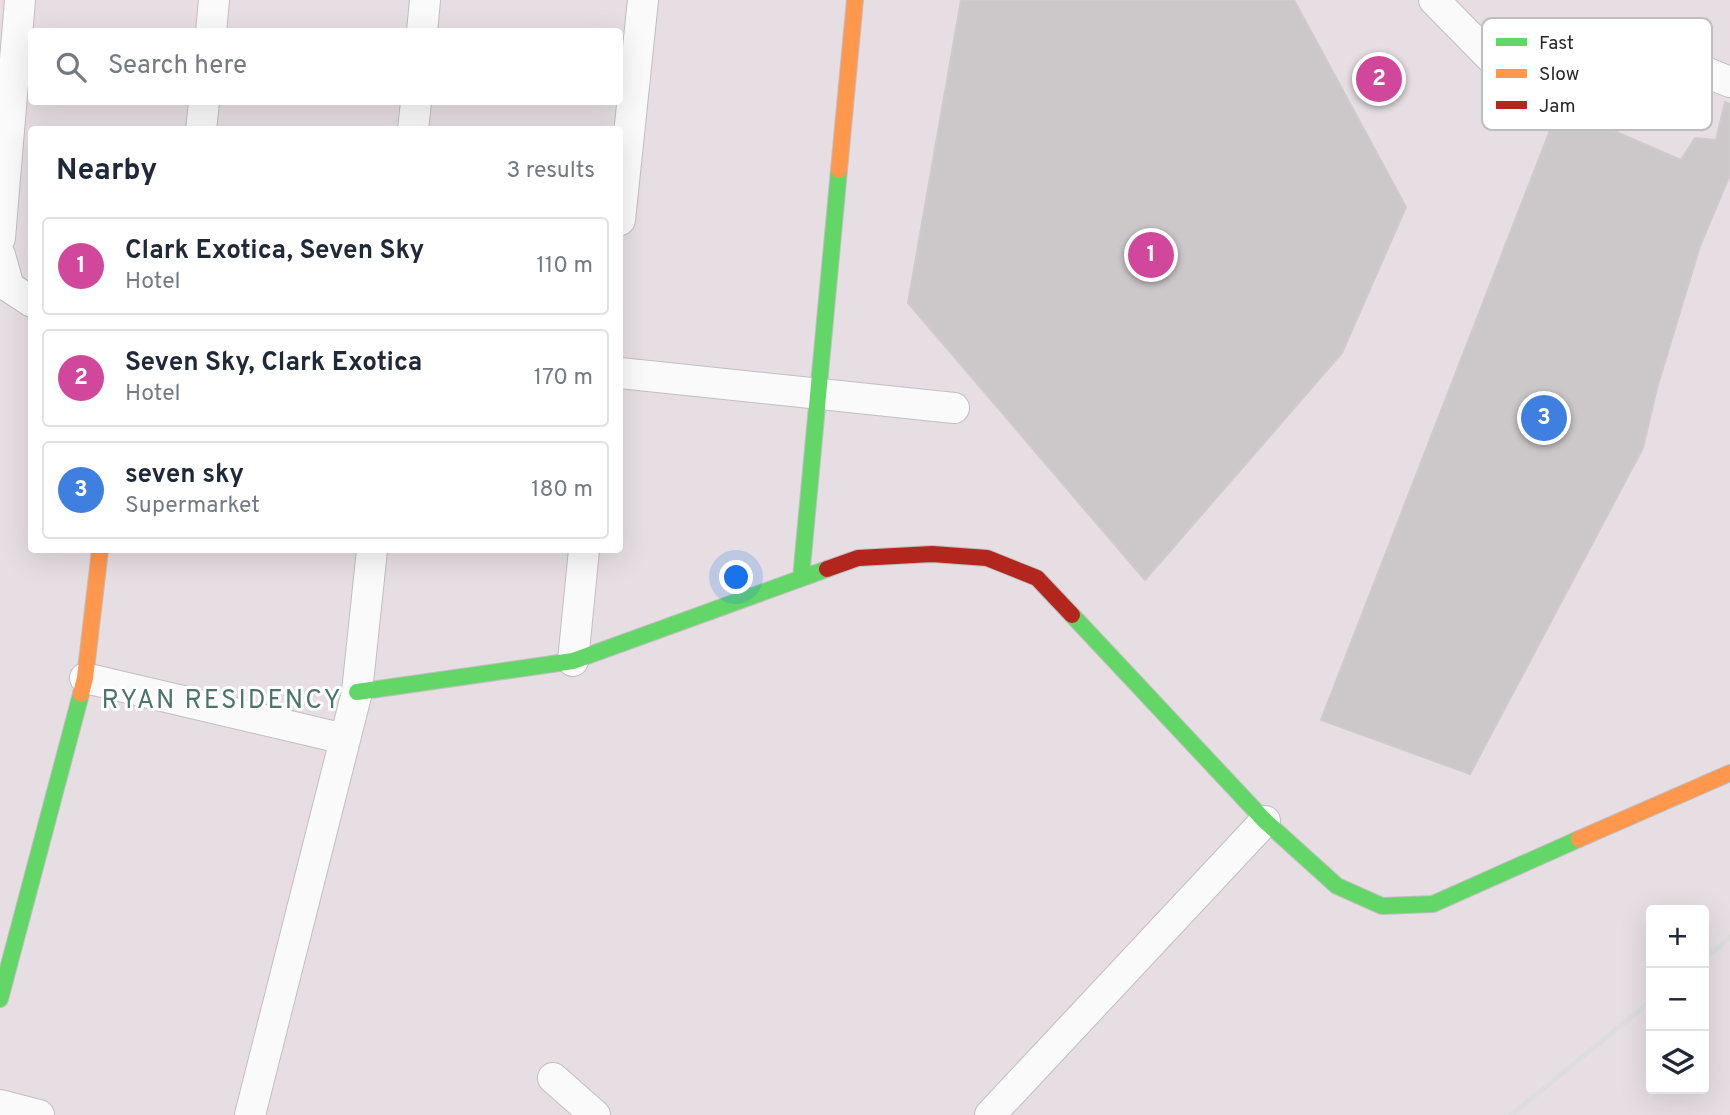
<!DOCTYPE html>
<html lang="en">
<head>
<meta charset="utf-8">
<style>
  body { margin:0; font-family:Overpass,sans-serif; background:#f2f2f3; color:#1f2937 }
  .controls { position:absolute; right:21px; bottom:21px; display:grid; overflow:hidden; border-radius:7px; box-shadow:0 7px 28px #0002 }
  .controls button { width:63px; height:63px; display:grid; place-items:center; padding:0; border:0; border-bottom:2px solid #e0e1e3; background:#fff; color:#1f2937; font:35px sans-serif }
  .you { position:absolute; left:737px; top:578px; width:24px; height:24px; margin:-18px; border:5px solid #fff; border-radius:50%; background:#1a73e8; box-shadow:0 0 0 10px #1a73e833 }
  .badge { display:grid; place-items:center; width:46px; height:46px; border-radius:50%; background:#b45309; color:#fff; font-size:23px; font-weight:700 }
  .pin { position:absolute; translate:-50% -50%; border:4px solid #fff; box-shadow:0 2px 7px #0006 }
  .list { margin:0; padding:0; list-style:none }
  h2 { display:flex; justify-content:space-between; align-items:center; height:91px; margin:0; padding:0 28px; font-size:30px }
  h2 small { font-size:23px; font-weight:400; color:#747a83 }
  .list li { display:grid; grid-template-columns:46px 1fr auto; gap:21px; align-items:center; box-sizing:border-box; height:98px; margin:0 14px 14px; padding:0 14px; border:2px solid #e0e1e3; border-radius:7px }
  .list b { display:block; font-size:26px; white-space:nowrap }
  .list p { margin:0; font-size:23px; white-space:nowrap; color:#747a83 }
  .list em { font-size:23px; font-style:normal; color:#747a83 }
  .icon { flex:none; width:38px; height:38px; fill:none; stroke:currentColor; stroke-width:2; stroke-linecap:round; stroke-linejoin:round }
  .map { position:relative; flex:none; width:1730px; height:1115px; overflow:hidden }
  .search { position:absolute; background:#fff; box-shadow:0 7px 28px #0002; left:28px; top:28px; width:595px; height:77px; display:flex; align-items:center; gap:18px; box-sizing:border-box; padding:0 24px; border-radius:7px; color:#747a83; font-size:26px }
  .panel { position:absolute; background:#fff; box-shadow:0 7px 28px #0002; left:28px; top:126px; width:595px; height:427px; border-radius:7px }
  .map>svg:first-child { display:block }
  .building { fill:#ccc7c9; stroke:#d1cacd; stroke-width:2 }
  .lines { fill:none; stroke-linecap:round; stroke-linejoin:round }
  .street-casing { stroke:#c0bfc0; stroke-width:32 }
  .fast-casing { stroke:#c0bfc0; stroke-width:18 }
  .slow-casing { stroke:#c0bfc0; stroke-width:18 }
  .jam-casing { stroke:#c0bfc0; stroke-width:18 }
  .street { stroke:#fbfafb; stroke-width:30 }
  .fast { stroke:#63d668; stroke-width:16 }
  .slow { stroke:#ff974d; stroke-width:16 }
  .jam { stroke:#b3261e; stroke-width:16 }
  .rail { stroke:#ddddde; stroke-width:5 }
  .labels { text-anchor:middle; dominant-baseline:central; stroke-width:6; stroke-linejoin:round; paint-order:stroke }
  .neighbourhood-label { font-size:26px; letter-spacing:2px; fill:#4b756a; stroke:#fff }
  .key { fill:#fff; stroke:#bebebe; stroke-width:2 }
  .key-label { font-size:19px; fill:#282828 }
</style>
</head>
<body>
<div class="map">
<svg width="1730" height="1115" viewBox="0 0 1730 1115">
  <rect width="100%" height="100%" fill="#e6dee2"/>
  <path class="building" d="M 961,0 L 1294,0 L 1406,207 L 1342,353 L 1145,580 L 908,303 Z
    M 1725,102 L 1730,104 L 1730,175 L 1700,246 L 1657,388 L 1643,448 L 1470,774 L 1321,720 L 1559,107 L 1681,160 L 1695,138 L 1716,140 Z"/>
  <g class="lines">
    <g class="street-casing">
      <path id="street" d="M 1434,0 L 1492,59 L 1552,76 L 1617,76 L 1680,62 L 1730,82
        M 211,32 L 214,0
        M 422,32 L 425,0
        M 201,130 L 204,102
        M 413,130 L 416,102
        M 620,220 L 643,0
        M 0,238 L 20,0
        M 0,255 L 9,287 L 32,302
        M 620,373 L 954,408
        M 573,661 L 584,550
        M 85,678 L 345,739
        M 553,1078 L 595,1115
        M 0,1105 L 39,1115
        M 250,1115 L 357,692 L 372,550
        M 990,1115 L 1265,821"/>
    </g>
    <g class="fast-casing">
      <path id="fast" d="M 801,578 L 839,170
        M 1072,615 L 1265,821 L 1337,886 L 1382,906 L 1433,904 L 1579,839
        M 357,692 L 573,661 L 827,569
        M 0,999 L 81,694"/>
    </g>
    <g class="slow-casing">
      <path id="slow" d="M 839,170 L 855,0
        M 81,694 L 85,678 L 100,550
        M 1579,839 L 1730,773"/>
    </g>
    <g class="jam-casing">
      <path id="jam" d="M 827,569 L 858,558 L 932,554 L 987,558 L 1037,578 L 1072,615"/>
    </g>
    <use href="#street" class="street"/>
    <use href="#fast" class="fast"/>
    <use href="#slow" class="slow"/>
    <use href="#jam" class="jam"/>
    <path class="rail" d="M 1704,959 L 1730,938
      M 1511,1115 L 1651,1001"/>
  </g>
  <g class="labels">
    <g class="neighbourhood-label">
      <text x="222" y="701">RYAN RESIDENCY</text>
    </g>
  </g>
  <rect x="1482" y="18" width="230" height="112" rx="10" class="key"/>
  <rect x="1496" y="38" width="31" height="8" fill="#63d668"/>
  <rect x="1496" y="69" width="31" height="9" fill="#ff974d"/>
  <rect x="1496" y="101" width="31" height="8" fill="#b3261e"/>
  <g class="key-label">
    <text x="1539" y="49">Fast</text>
    <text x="1539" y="80">Slow</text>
    <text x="1539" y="112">Jam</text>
  </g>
</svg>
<div class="controls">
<button>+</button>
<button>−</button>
<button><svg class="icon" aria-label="layers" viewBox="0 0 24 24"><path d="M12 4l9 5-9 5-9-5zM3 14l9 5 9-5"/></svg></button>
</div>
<div class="you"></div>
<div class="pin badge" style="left:1151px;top:255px;background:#d1479c">1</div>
<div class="pin badge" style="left:1379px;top:79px;background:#d1479c">2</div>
<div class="pin badge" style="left:1544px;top:418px;background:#3f7fe0">3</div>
<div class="search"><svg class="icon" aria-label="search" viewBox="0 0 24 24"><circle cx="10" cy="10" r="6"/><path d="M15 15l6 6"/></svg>Search here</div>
<section class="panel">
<h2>Nearby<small>3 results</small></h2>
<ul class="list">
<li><span class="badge" style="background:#d1479c">1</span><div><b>Clark Exotica, Seven Sky</b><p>Hotel</p></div><em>110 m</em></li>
<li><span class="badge" style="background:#d1479c">2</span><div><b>Seven Sky, Clark Exotica</b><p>Hotel</p></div><em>170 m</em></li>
<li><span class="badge" style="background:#3f7fe0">3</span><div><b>seven sky</b><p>Supermarket</p></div><em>180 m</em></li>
</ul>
</section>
</div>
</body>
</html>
